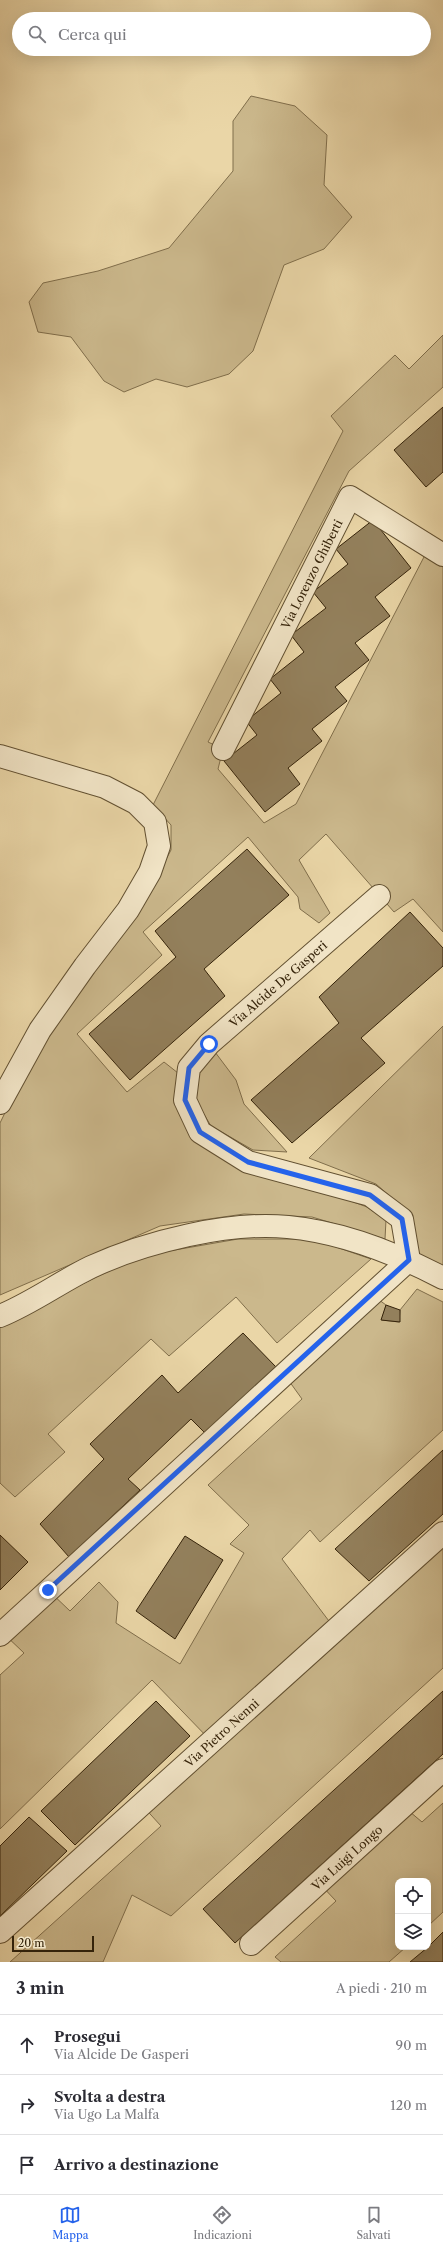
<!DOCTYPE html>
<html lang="it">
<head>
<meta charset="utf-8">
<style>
  body { margin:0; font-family:"Libre Caslon Text",serif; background:#f2f2f3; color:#2b2b33 }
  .controls { position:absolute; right:12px; bottom:12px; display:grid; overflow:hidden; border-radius:8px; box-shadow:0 4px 16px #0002 }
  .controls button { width:36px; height:36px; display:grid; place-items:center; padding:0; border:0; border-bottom:1px solid #e1e1e2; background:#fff; color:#2b2b33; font:20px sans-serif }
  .scale { position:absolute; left:12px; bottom:10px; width:82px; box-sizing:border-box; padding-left:4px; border:2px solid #35230a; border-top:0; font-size:11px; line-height:14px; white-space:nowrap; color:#35230a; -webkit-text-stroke:3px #f1e4c6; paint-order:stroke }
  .stop { position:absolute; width:12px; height:12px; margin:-9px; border:3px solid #2563eb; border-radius:50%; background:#fff }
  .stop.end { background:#2563eb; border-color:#fff; box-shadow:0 1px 4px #0008 }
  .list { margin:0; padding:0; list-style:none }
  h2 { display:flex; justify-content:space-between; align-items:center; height:52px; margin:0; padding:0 16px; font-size:17px }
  h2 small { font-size:13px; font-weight:400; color:#7c7c81 }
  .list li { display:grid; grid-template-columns:26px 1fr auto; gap:12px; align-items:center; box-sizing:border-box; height:60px; padding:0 16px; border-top:1px solid #e1e1e2 }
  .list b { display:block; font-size:15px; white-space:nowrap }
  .list p { margin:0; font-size:13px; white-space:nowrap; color:#7c7c81 }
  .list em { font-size:13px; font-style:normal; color:#7c7c81 }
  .icon { flex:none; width:22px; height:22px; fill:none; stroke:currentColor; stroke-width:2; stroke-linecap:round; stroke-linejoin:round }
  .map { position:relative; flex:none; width:443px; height:1962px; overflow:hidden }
  .search { position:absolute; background:#fff; box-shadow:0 4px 16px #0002; left:12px; right:12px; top:12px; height:44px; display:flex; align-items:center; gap:10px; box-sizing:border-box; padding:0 14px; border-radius:22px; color:#7c7c81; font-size:15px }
  .sheet { height:232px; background:#fff }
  nav { display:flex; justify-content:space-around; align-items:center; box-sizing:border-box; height:56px; border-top:1px solid #e1e1e2; background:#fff; font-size:11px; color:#7c7c81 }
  nav a { display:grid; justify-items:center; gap:2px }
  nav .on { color:#2563eb }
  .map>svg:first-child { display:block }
  .green { fill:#cbb88c; stroke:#806e4b }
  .building { fill:#93805c; stroke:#35230a }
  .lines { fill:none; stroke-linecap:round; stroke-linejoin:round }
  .minor-casing { stroke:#625031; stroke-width:24 }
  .minor { stroke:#f1e4c6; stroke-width:22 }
  .route { stroke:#2563eb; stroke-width:5 }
  .labels { text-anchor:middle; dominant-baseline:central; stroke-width:3; stroke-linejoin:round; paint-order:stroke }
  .street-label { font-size:12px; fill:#35230a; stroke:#f1e4c6 }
</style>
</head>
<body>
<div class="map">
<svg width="443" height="1962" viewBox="0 0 443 1962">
  <rect width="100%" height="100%" fill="#ead6a7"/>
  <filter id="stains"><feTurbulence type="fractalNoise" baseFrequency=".005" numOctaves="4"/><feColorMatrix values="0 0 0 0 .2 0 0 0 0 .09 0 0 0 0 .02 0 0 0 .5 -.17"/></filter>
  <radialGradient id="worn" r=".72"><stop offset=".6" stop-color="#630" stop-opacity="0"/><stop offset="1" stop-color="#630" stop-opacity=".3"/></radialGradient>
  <path class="green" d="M 251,96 L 295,106 L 327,135 L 324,185 L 352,217 L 324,249 L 284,265 L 253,351 L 229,374 L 187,387 L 156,379 L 124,392 L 104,381 L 71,337 L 38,332 L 29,302 L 43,283 L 98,271 L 169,248 L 233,171 L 233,121 Z
    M 443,335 L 443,387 L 349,471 L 208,742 L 223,749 L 218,769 L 264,823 L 296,804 L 425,555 L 443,567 L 443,932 L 413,899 L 394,912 L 326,834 L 299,860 L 330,913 L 319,923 L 300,909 L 298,897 L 248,837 L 143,932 L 162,955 L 77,1034 L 127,1092 L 164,1062 L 178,1073 L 174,1101 L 198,1144 L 367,1207 L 386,1220 L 385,1239 L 312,1217 L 244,1214 L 160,1226 L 0,1295 L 0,1123 L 35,1051 L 145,899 L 171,850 L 171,825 L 153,805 L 343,431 L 331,416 L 395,355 L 409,369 Z
    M 443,1026 L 443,1266 L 419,1254 L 409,1213 L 376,1184 L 309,1158 Z
    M 209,1044 L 236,1080 L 244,1104 L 287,1152 L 253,1150 L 211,1126 L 196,1101 L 199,1074 Z
    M 238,1239 L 313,1239 L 371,1259 L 277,1343 L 236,1297 L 169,1356 L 151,1339 L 48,1434 L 65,1452 L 15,1497 L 0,1483 L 0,1324 L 140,1256 Z
    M 417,1289 L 443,1302 L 443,1430 L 320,1542 L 310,1530 L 282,1559 L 335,1629 L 443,1533 L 443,1668 L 171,1916 L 132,1895 L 103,1962 L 10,1962 L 161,1826 L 141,1804 L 211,1741 L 152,1680 L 0,1829 L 0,1675 L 24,1653 L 3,1633 L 48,1590 L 70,1611 L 99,1582 L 118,1602 L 116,1623 L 180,1664 L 244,1553 L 230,1544 L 249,1525 L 208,1485 L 302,1399 L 284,1374 L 371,1294 L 386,1305 L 382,1320 L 399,1322 L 400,1310 Z
    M 443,1803 L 443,1912 L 428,1926 L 428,1881 L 398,1881 L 398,1947 L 406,1947 L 389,1962 L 281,1962 L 275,1957 L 336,1901 L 319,1883 L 403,1806 L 422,1822 Z"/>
  <path class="building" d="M 443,407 L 443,472 L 426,487 L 394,450 Z
    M 373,520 L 411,568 L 375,597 L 390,616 L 355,643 L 369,660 L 335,687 L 347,701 L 312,729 L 322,741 L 288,768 L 300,784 L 265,812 L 224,761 L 257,735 L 246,721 L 281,693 L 270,679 L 304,652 L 291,635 L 326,608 L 313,592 L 348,564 L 336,549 Z
    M 247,849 L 289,895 L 204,969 L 225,996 L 130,1080 L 89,1034 L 176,957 L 155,931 Z
    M 410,912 L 443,948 L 443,966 L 361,1038 L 385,1063 L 292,1143 L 251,1100 L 339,1023 L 319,997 Z
    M 386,1305 L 400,1310 L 400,1322 L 381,1320 Z
    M 243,1333 L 276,1367 L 205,1433 L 191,1419 L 128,1479 L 140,1490 L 69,1557 L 40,1524 L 104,1459 L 90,1444 L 162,1375 L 178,1393 Z
    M 443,1450 L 443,1514 L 369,1581 L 335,1549 Z
    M 0,1535 L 28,1562 L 0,1590 Z
    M 185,1536 L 223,1560 L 175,1639 L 136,1611 Z
    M 443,1691 L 443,1754 L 235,1943 L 203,1909 Z
    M 156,1701 L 190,1736 L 75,1845 L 41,1811 Z
    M 29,1817 L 67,1851 L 0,1916 L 0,1846 Z
    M 443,1932 L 443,1962 L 410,1962 L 428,1947 Z"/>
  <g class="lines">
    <g class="minor-casing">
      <g id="minor">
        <path id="s1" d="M 223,749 L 350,497 L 443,555"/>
        <path d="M 0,756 L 105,787 L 136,803 L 155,822 L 159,846 L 150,872 L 128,910 L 85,966 L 40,1030 L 0,1103"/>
        <path d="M 379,896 L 209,1044 L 189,1068 L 185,1100 L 200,1132 L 248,1162 L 370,1195 L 402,1219 L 409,1260"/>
        <path d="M 0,1316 C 32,1303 60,1282 91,1267 C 145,1242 229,1221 288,1227 C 343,1232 395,1253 443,1278"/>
        <path d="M 0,1635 L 409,1260"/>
        <path id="s2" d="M 0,1932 L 443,1533"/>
        <path id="s3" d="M 251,1944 L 443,1770"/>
      </g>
    </g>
    <use href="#minor" class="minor"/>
  </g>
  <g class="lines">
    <path class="route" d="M 48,1590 L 409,1260 L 402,1219 L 370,1195 L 248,1162 L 200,1132 L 185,1100 L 189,1068 L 209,1044"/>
  </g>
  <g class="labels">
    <g class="street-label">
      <text stroke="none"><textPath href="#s1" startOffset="196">Via Lorenzo Ghiberti</textPath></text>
      <text transform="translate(278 984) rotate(-41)">Via Alcide De Gasperi</text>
      <text stroke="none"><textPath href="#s2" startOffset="298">Via Pietro Nenni</textPath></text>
      <text stroke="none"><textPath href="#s3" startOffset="129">Via Luigi Longo</textPath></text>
    </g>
  </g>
  <rect width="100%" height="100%" filter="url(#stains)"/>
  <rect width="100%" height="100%" fill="url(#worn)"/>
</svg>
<div class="controls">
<button><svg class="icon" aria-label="locate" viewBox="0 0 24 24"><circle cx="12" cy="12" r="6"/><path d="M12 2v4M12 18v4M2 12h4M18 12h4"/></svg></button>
<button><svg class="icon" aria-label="layers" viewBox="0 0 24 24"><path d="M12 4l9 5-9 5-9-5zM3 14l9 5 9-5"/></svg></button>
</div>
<div class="scale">20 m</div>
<div class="stop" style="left:209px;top:1044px"></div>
<div class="stop end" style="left:48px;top:1590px"></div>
<div class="search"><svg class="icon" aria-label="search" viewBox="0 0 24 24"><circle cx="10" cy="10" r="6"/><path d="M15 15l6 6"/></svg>Cerca qui</div>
</div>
<section class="sheet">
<h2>3 min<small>A piedi · 210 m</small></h2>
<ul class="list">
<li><svg class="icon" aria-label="ahead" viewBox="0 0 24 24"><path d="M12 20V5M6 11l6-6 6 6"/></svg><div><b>Prosegui</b><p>Via Alcide De Gasperi</p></div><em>90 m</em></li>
<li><svg class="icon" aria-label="right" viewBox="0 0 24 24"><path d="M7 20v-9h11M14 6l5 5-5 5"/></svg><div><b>Svolta a destra</b><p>Via Ugo La Malfa</p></div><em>120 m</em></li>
<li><svg class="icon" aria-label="arrive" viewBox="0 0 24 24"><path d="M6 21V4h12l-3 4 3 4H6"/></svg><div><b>Arrivo a destinazione</b></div></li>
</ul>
</section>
<nav>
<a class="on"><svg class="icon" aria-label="map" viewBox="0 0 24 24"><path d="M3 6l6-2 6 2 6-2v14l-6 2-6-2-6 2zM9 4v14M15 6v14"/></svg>Mappa</a>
<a><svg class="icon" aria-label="directions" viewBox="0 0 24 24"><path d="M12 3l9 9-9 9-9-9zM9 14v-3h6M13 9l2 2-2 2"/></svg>Indicazioni</a>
<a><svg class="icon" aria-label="saved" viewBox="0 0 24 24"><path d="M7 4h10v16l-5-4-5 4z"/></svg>Salvati</a>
</nav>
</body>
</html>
